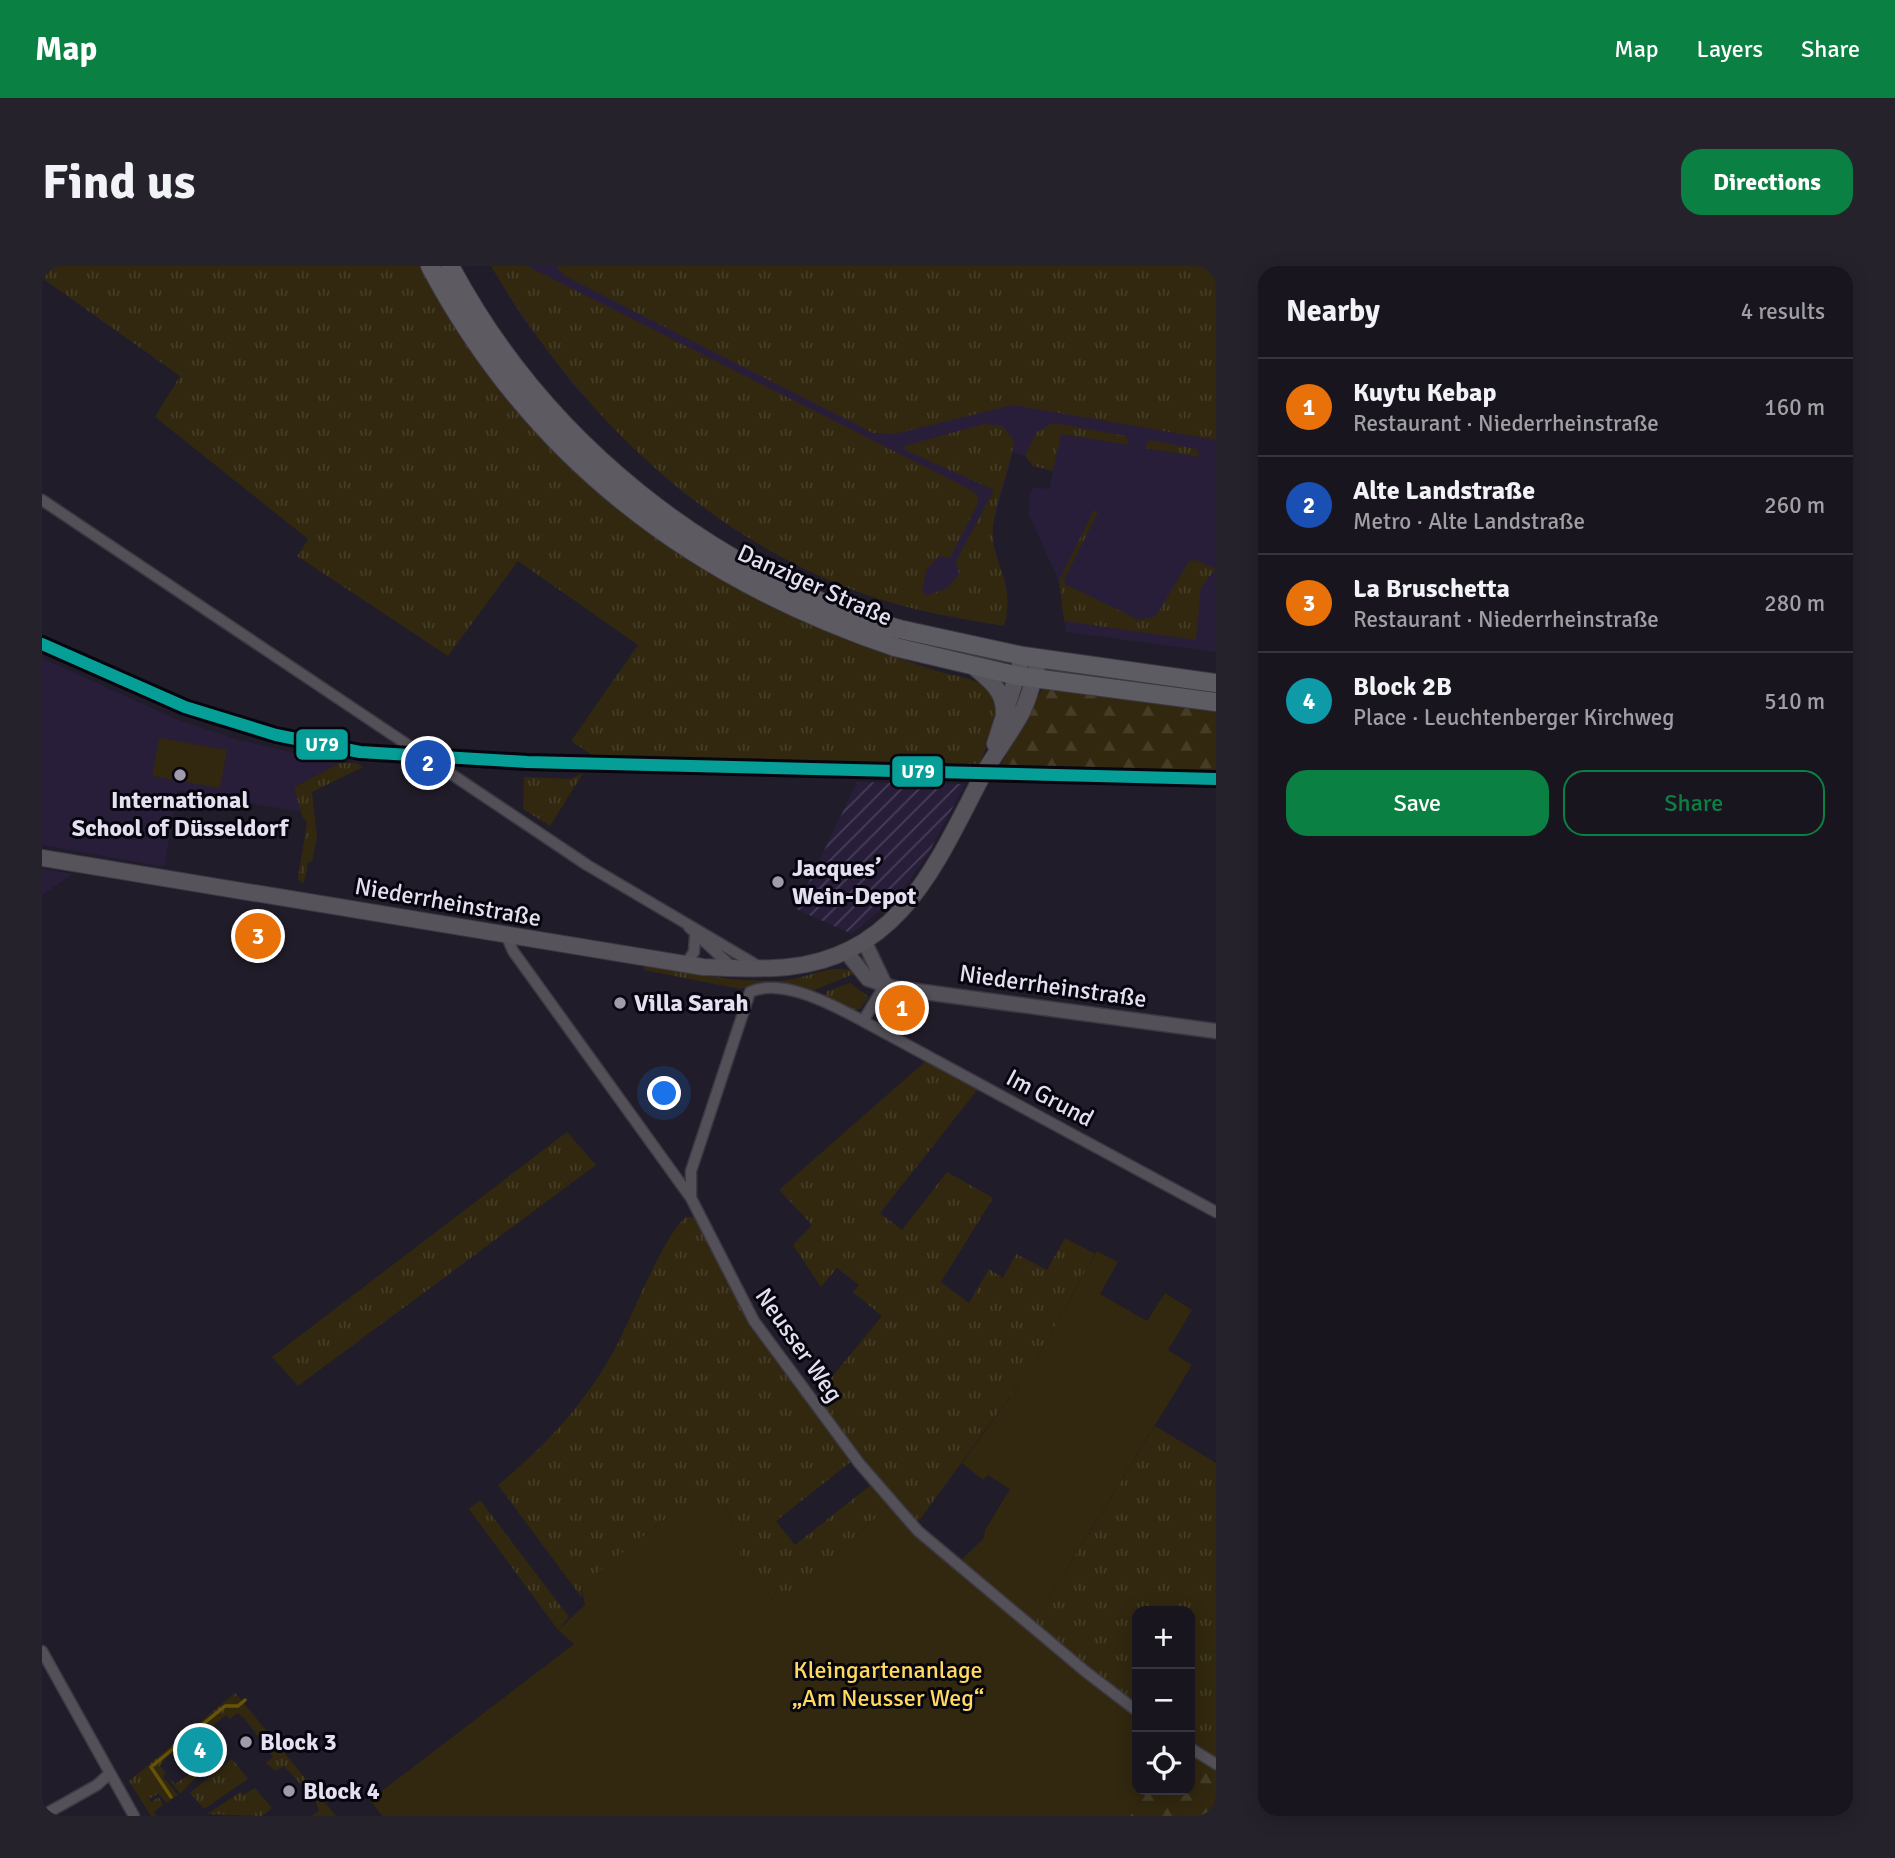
<!DOCTYPE html>
<html lang="en">
<head>
<meta charset="utf-8">
<style>
  body { margin:0; font-family:Signika,sans-serif; background:#25222c; color:#f1f3f6 }
  .controls { position:absolute; right:21px; bottom:21px; display:grid; overflow:hidden; border-radius:14px; box-shadow:0 4px 18px #0003 }
  .controls button { width:63px; height:63px; display:grid; place-items:center; padding:0; border:0; border-bottom:2px solid #36343d; background:#18151f; color:#f1f3f6; font:35px sans-serif }
  .you { position:absolute; left:623px; top:828px; width:24px; height:24px; margin:-18px; border:5px solid #fff; border-radius:50%; background:#1a73e8; box-shadow:0 0 0 10px #1a73e833 }
  .badge { display:grid; place-items:center; width:46px; height:46px; border-radius:50%; background:#0b8043; color:#fff; font-size:23px; font-weight:700 }
  .pin { position:absolute; translate:-50% -50%; border:4px solid #fff; box-shadow:0 2px 7px #0006 }
  .list { margin:0; padding:0; list-style:none }
  h2 { display:flex; justify-content:space-between; align-items:center; height:91px; margin:0; padding:0 28px; font-size:30px }
  h2 small { font-size:23px; font-weight:400; color:#9f9fa4 }
  .list li { display:grid; grid-template-columns:46px 1fr auto; gap:21px; align-items:center; box-sizing:border-box; height:98px; padding:0 28px; border-top:2px solid #36343d }
  .list b { display:block; font-size:26px; white-space:nowrap }
  .list p { margin:0; font-size:23px; white-space:nowrap; color:#9f9fa4 }
  .list em { font-size:23px; font-style:normal; color:#9f9fa4 }
  .actions { display:flex; gap:14px; padding:21px 28px }
  .actions a { flex:1; padding:16px 0; border:2px solid #0b8043; border-radius:21px; text-align:center; font-size:24px; color:#0b8043 }
  .actions .main { background:#0b8043; color:#fff }
  .icon { flex:none; width:38px; height:38px; fill:none; stroke:currentColor; stroke-width:2; stroke-linecap:round; stroke-linejoin:round }
  .map { position:relative; flex:none; width:1174px; height:1550px; overflow:hidden; border-radius:21px }
  header { display:flex; align-items:center; gap:42px; box-sizing:border-box; height:98px; padding:0 35px; background:#0b8043; color:#fff }
  header strong { font-size:33px }
  nav { display:flex; gap:38px; margin-inline-start:auto; font-size:24px }
  .intro { display:flex; align-items:center; justify-content:space-between; box-sizing:border-box; height:168px; padding:0 42px }
  h1 { margin:0; font-size:49px }
  .button { padding:18px 32px; border-radius:21px; background:#0b8043; color:#fff; font-size:24px; font-weight:700 }
  main { display:flex; gap:42px; padding:0 42px }
  aside { flex:1; background:#18151f; border-radius:21px; box-shadow:0 4px 18px #0003 }
  .map>svg:first-child { display:block }
  .built { fill:#281e3a }
  .industrial { fill:url(#industrial-furrows) }
  .grass { fill:url(#grass-tufts) }
  .forest { fill:url(#forest-firs) }
  .green { fill:#31280f }
  .lines { fill:none; stroke-linecap:round; stroke-linejoin:round }
  .stream { stroke:#655308; stroke-width:3.5 }
  .minor-casing { stroke:#3c3844; stroke-width:13 }
  .tertiary-casing { stroke:#3c3844; stroke-width:17 }
  .secondary-casing { stroke:#3c3844; stroke-width:18 }
  .primary-casing { stroke:#3c3844; stroke-width:20 }
  .trunk-casing { stroke:#3c3844; stroke-width:20 }
  .minor { stroke:#535157; stroke-width:10 }
  .tertiary { stroke:#535157; stroke-width:14 }
  .secondary { stroke:#56535a; stroke-width:16 }
  .primary { stroke:#5e5c63; stroke-width:18 }
  .trunk { stroke:#5d5a62; stroke-width:18 }
  .metro-1-casing { stroke:#07050e; stroke-width:18 }
  .metro-1 { stroke:#069f98; stroke-width:12 }
  .poi-dot { fill:#a09bab; stroke:#07050e; stroke-width:2.5 }
  .labels { text-anchor:middle; dominant-baseline:central; stroke-width:6; stroke-linejoin:round; paint-order:stroke }
  .street-label { font-size:24px; fill:#e5e0f1; stroke:#07050e }
  .poi-label { font-size:24px; font-weight:bold; fill:#e5e0f1; stroke:#07050e; text-anchor:start }
  .park-label { font-size:24px; fill:#ffda5d; stroke:#07050e }
  .line-badge { stroke:#07050e; stroke-width:2.5 }
  .badge-label { font-size:19px; text-anchor:middle; font-weight:bold; fill:#fff }
</style>
</head>
<body>
<header>
<strong>Map</strong>
<nav><a>Map</a><a>Layers</a><a>Share</a></nav>
</header>
<div class="intro"><h1>Find us</h1><a class="button">Directions</a></div>
<main>
<div class="map">
<svg width="1174" height="1550" viewBox="0 0 1174 1550">
  <defs>
    <pattern id="industrial-furrows" width="10" height="10" patternUnits="userSpaceOnUse" patternTransform="scale(1.75)"><rect width="10" height="10" fill="#281e3a"/><path d="M-1 1l2-2M0 10L10 0M9 11l2-2" fill="none" stroke="#473e57"/></pattern>
    <pattern id="grass-tufts" width="24" height="20" patternUnits="userSpaceOnUse" patternTransform="scale(1.75)"><rect width="24" height="20" fill="#31280f"/><path d="M3 7l-1-3M5 7V3M7 7l1-3M15 17l-1-3M17 17v-4M19 17l1-3" fill="none" stroke="#453d27"/></pattern>
    <pattern id="forest-firs" width="22" height="20" patternUnits="userSpaceOnUse" patternTransform="scale(1.75)"><rect width="22" height="20" fill="#31280f"/><path d="M5 1l3.5 6h-7zM16 11l3.5 6h-7z" fill="#453d27"/></pattern>
  </defs>
  <rect width="100%" height="100%" fill="#201c29"/>
  <path class="built" d="M 449,0 L 1174,0 L 1174,386 L 1024,366 L 1019,320 L 987,249 L 987,229 L 992,221 L 1007,223 L 1011,205 L 991,200 L 983,190 L 971,186 L 951,259 L 952,279 L 966,326 L 962,360 L 894,348 L 837,332 L 784,312 L 738,288 L 640,226 L 586,177 L 531,119 L 479,50 Z
    M 0,392 L 134,453 L 197,474 L 298,497 L 252,521 L 259,546 L 136,525 L 122,601 L 0,579 Z
    M 0,603 L 31,608 L 0,629 Z"/>
  <path class="industrial" d="M 815,516 L 923,518 L 886,588 L 858,627 L 810,668 L 754,643 Z"/>
  <path class="grass" d="M 0,0 L 382,0 C 396,26 409,54 425,79 C 498,196 645,304 770,358 C 808,375 849,389 889,403 C 911,411 933,410 952,426 L 956,452 L 936,502 L 818,502 L 553,491 L 529,475 L 596,379 L 476,295 L 406,390 L 255,290 L 266,273 L 113,151 L 138,110 L 0,12 Z
    M 449,0 L 485,0 L 931,225 L 936,230 L 936,237 L 908,292 L 897,290 L 885,303 L 880,323 L 884,330 L 905,322 L 917,309 L 914,295 L 952,224 L 863,184 L 862,180 L 942,158 L 960,160 L 972,175 C 968,204 954,232 951,260 C 947,295 975,314 962,360 C 920,353 878,346 837,333 C 670,279 537,149 449,0 Z
    M 514,0 L 1174,0 L 1174,174 L 971,139 L 852,168 L 831,167 L 523,10 Z
    M 1011,157 L 1084,170 L 1087,179 L 1019,168 L 1011,205 L 991,200 L 983,189 L 995,166 Z
    M 1107,174 L 1154,183 L 1158,191 L 1103,182 Z
    M 1052,244 L 1056,246 L 1022,314 L 1023,318 L 1097,354 L 1114,350 L 1147,295 L 1154,294 L 1174,303 L 1159,321 L 1154,374 L 1022,355 L 1017,315 Z
    M 298,497 L 315,497 L 321,501 L 270,526 L 275,571 L 270,596 L 266,596 L 262,617 L 258,616 L 256,612 L 265,556 L 260,550 L 252,521 Z
    M 541,507 L 508,560 L 481,543 L 482,511 L 528,513 Z
    M 603,700 C 649,707 698,718 745,714 C 766,712 794,695 814,707 L 770,725 L 724,716 L 698,723 L 602,704 Z
    M 808,717 L 827,731 L 818,743 L 811,744 L 784,730 L 785,725 Z
    M 885,794 L 936,823 L 838,947 L 860,964 L 905,906 L 951,932 L 899,1016 L 927,1037 L 947,1003 L 961,1012 L 974,988 L 1005,1004 L 1023,972 L 1053,988 L 991,1099 L 873,1260 L 771,1134 L 840,1050 L 811,1026 L 817,1019 L 795,1002 L 779,1021 L 751,979 L 770,959 L 737,924 Z
    M 525,866 L 554,899 L 256,1120 L 230,1091 Z
    M 644,951 L 655,951 L 709,1058 L 811,1194 L 734,1255 L 753,1279 L 830,1218 L 849,1238 L 754,1323 L 733,1336 L 698,1289 L 684,1239 L 539,1319 L 540,1332 L 456,1219 C 504,1180 547,1133 576,1077 C 591,1048 622,969 644,951 Z
    M 1113,1160 L 1174,1197 L 1174,1493 L 1148,1478 L 1148,1345 L 1095,1345 L 1095,1441 L 990,1359 Z
    M 438,1234 L 527,1351 L 516,1364 L 427,1243 Z
    M 193,1427 L 201,1436 L 294,1550 L 270,1550 L 277,1544 L 273,1534 L 242,1500 L 234,1505 L 224,1497 L 231,1491 L 203,1453 L 195,1447 L 188,1453 L 184,1449 L 168,1462 L 172,1467 L 168,1471 L 161,1464 L 124,1492 L 118,1500 L 124,1507 L 121,1511 L 136,1529 L 124,1537 L 117,1527 L 107,1533 L 109,1536 L 117,1531 L 121,1539 L 112,1546 L 115,1550 L 109,1550 L 87,1515 Z
    M 175,1471 L 187,1488 L 163,1508 L 160,1505 L 138,1528 L 126,1512 L 133,1518 L 154,1504 L 176,1482 L 171,1475 Z
    M 190,1493 L 206,1513 L 162,1543 L 148,1527 Z
    M 213,1522 L 230,1542 L 220,1550 L 165,1548 L 199,1526 L 201,1529 Z"/>
  <path class="forest" d="M 1000,423 L 1174,445 L 1174,512 L 958,500 Z
    M 1148,1485 L 1174,1502 L 1174,1550 L 1088,1550 L 1105,1524 L 1148,1524 Z"/>
  <path class="green" d="M 117,472 L 185,484 L 178,522 L 110,510 Z
    M 1055,985 L 1076,996 L 1058,1028 L 1105,1055 L 1123,1027 L 1150,1044 L 1126,1084 L 1150,1099 L 990,1359 L 917,1296 L 942,1272 L 943,1264 L 968,1223 L 946,1209 L 941,1214 L 920,1197 L 991,1099 Z
    M 849,1238 L 1095,1448 L 1095,1524 L 1105,1524 L 1088,1550 L 340,1550 L 328,1534 L 532,1378 L 516,1364 L 543,1339 L 539,1319 L 637,1242 L 684,1239 L 698,1289 L 733,1336 L 754,1323 Z"/>
  <g class="lines">
    <path class="stream" d="M 129,1531 L 109,1501 L 183,1440 L 196,1440 L 203,1434"/>
    <g class="minor-casing">
      <path id="minor" d="M 0,234 L 545,599 L 718,701
        M 647,661 L 691,702
        M 464,669 L 471,685 L 649,932 L 712,1055 L 817,1197 L 876,1265 L 1044,1406 L 1095,1445
        M 643,699 L 652,686 L 653,670
        M 821,755 L 1174,946
        M 649,931 L 649,905 L 708,726 C 740,711 793,740 821,755 L 843,719
        M 0,1385 L 92,1550
        M 1148,1482 L 1174,1498
        M 0,1550 L 55,1519 L 66,1509"/>
    </g>
    <g class="tertiary-casing">
      <path id="tertiary" d="M 823,677 L 843,719
        M 805,687 L 826,713 L 852,722 L 1174,765"/>
    </g>
    <g class="secondary-casing">
      <path id="secondary" d="M 933,402 C 949,415 963,426 962,448
        M 953,478 L 981,390
        M 0,592 L 661,701 C 689,702 717,704 746,701 C 855,690 892,603 937,516 C 949,492 966,472 979,448 C 988,431 992,412 997,393"/>
    </g>
    <g class="primary-casing">
      <path id="primary" d="M 857,363 L 981,390 L 1174,417
        M 853,381 L 976,410 L 1174,436"/>
    </g>
    <g class="trunk-casing">
      <path id="trunk" d="M 388,0 C 489,191 651,313 853,381
        M 408,0 C 501,175 667,308 857,363"/>
    </g>
    <use href="#minor" class="minor"/>
    <use href="#tertiary" class="tertiary"/>
    <use href="#secondary" class="secondary"/>
    <use href="#primary" class="primary"/>
    <use href="#trunk" class="trunk"/>
    <g class="metro-1-casing">
      <path id="metro-1" d="M 0,378 L 143,441 L 234,469 L 318,486 L 485,496 L 1174,513"/>
    </g>
    <use href="#metro-1" class="metro-1"/>
  </g>
  <g class="poi-dot">
    <circle cx="138" cy="509" r="7"/>
    <circle cx="736" cy="616" r="7"/>
    <circle cx="578" cy="737" r="7"/>
    <circle cx="204" cy="1476" r="7"/>
    <circle cx="247" cy="1525" r="7"/>
  </g>
  <g class="labels">
    <g class="street-label">
      <text transform="translate(773 319) rotate(24)">Danziger Straße</text>
      <text transform="translate(406 636) rotate(10)">Niederrheinstraße</text>
      <text transform="translate(1011 720) rotate(8)">Niederrheinstraße</text>
      <text transform="translate(1008 832) rotate(28)">Im Grund</text>
      <text transform="translate(757 1079) rotate(55)">Neusser Weg</text>
    </g>
    <g class="poi-label">
      <text x="138" y="534" text-anchor="middle">International<tspan x="138" dy="28">School of Düsseldorf</tspan></text>
      <text x="750" y="602">Jacques’<tspan x="750" dy="28">Wein-Depot</tspan></text>
      <text x="592" y="737">Villa Sarah</text>
      <text x="218" y="1476">Block 3</text>
      <text x="261" y="1525">Block 4</text>
    </g>
    <g class="park-label">
      <text x="846" y="1404">Kleingartenanlage<tspan x="846" dy="28">„Am Neusser Weg“</tspan></text>
    </g>
  </g>
  <g class="line-badge">
    <rect x="253" y="462" width="54" height="33" rx="7" fill="#069f98"/>
    <rect x="849" y="489" width="53" height="33" rx="7" fill="#069f98"/>
  </g>
  <g class="badge-label">
    <text x="280" y="485">U79</text>
    <text x="876" y="512">U79</text>
  </g>
</svg>
<div class="controls">
<button>+</button>
<button>−</button>
<button><svg class="icon" aria-label="locate" viewBox="0 0 24 24"><circle cx="12" cy="12" r="6"/><path d="M12 2v4M12 18v4M2 12h4M18 12h4"/></svg></button>
</div>
<div class="you"></div>
<div class="pin badge" style="left:860px;top:742px;background:#e8710a">1</div>
<div class="pin badge" style="left:386px;top:497px;background:#1a4fb4">2</div>
<div class="pin badge" style="left:216px;top:670px;background:#e8710a">3</div>
<div class="pin badge" style="left:158px;top:1484px;background:#0f9aa8">4</div>
</div>
<aside>
<h2>Nearby<small>4 results</small></h2>
<ul class="list">
<li><span class="badge" style="background:#e8710a">1</span><div><b>Kuytu Kebap</b><p>Restaurant · Niederrheinstraße</p></div><em>160 m</em></li>
<li><span class="badge" style="background:#1a4fb4">2</span><div><b>Alte Landstraße</b><p>Metro · Alte Landstraße</p></div><em>260 m</em></li>
<li><span class="badge" style="background:#e8710a">3</span><div><b>La Bruschetta</b><p>Restaurant · Niederrheinstraße</p></div><em>280 m</em></li>
<li><span class="badge" style="background:#0f9aa8">4</span><div><b>Block 2B</b><p>Place · Leuchtenberger Kirchweg</p></div><em>510 m</em></li>
</ul>
<div class="actions"><a class="main">Save</a><a>Share</a></div>
</aside>
</main>
</body>
</html>
